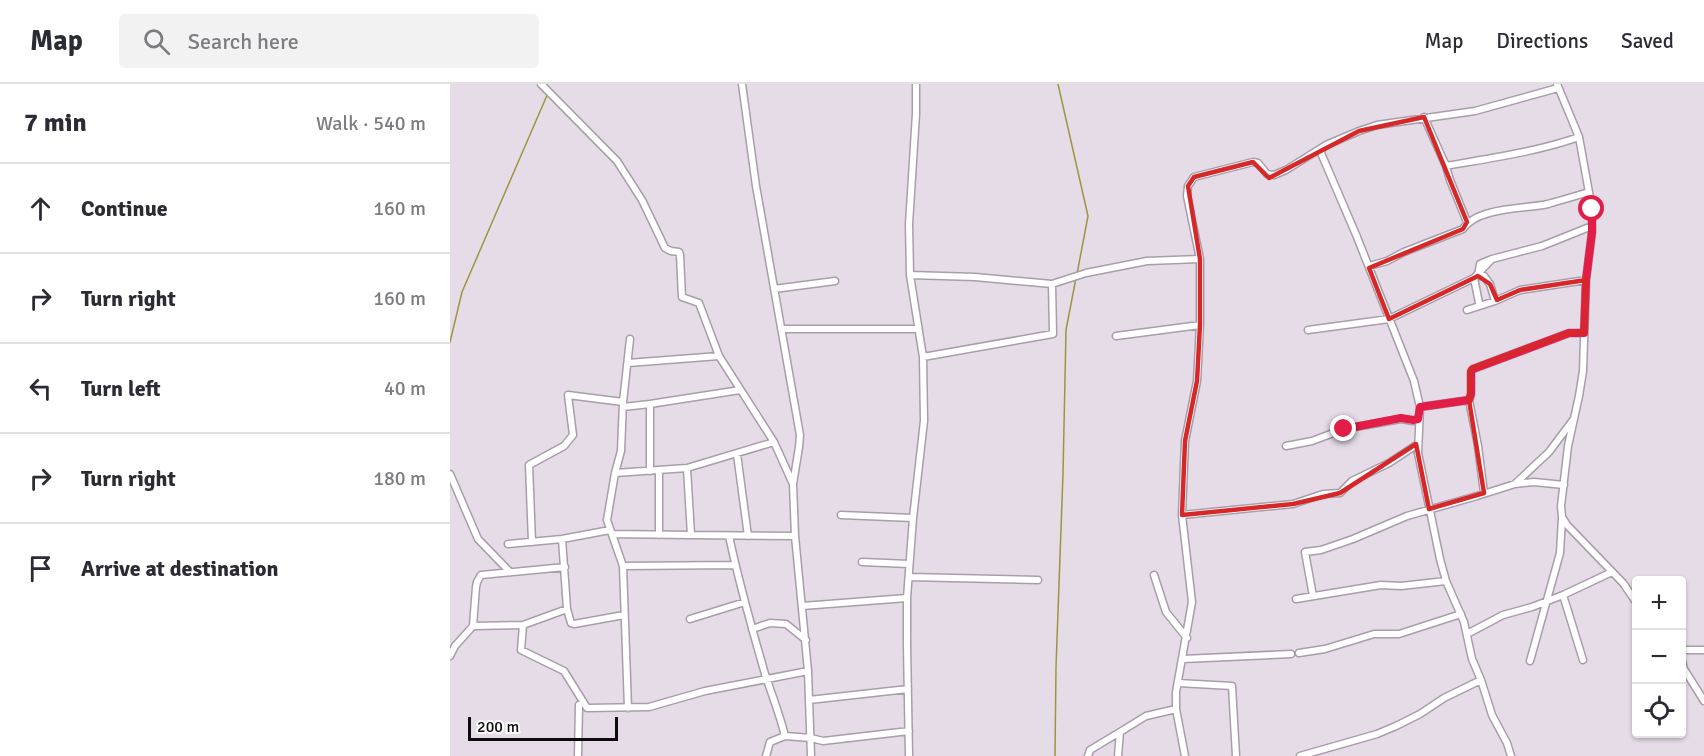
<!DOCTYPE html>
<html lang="en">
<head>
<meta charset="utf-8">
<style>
  body { margin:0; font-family:Signika,sans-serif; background:#f2f2f3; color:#2b2b33 }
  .controls { position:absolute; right:18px; bottom:18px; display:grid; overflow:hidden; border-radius:6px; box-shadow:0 2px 4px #0004 }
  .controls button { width:54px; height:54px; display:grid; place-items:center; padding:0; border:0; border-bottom:2px solid #e1e1e2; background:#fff; color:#2b2b33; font:30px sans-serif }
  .scale { position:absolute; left:18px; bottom:15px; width:150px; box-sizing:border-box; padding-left:6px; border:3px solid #0e0b0f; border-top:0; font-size:16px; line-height:21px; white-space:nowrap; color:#0e0b0f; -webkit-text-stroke:4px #fff; paint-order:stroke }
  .stop { position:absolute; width:18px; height:18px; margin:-14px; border:4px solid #e11d48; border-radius:50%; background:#fff }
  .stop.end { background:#e11d48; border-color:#fff; box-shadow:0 2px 6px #0008 }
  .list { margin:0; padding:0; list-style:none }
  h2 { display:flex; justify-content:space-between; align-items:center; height:78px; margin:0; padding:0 24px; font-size:26px }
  h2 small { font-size:20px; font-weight:400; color:#7c7c81 }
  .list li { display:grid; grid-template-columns:39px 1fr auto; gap:18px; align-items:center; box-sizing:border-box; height:90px; padding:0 24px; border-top:2px solid #e1e1e2 }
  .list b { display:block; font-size:22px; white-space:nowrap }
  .list em { font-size:20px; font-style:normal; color:#7c7c81 }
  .icon { flex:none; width:33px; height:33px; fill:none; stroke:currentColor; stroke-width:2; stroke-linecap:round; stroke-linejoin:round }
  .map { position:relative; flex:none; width:1254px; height:672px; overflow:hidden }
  header { display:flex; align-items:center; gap:36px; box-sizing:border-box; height:84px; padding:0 30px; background:#fff; border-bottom:2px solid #e1e1e2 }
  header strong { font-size:28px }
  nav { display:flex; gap:33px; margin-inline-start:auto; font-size:21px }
  .search { width:420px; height:54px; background:#f2f2f3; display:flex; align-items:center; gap:15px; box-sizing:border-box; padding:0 21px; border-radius:6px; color:#7c7c81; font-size:22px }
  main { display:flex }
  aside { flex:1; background:#fff }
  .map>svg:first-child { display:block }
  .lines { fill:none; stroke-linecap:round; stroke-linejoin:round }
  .stream { stroke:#9b963e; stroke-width:1.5 }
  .minor-casing { stroke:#a89ea9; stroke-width:9 }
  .minor { stroke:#fff; stroke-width:6 }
  .route { stroke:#e11d48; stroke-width:8 }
  .marked { fill:none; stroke:#d62828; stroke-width:4.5; stroke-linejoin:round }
</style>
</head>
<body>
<header>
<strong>Map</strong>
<div class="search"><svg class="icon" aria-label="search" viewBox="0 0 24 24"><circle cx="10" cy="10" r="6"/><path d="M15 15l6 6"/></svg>Search here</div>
<nav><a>Map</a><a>Directions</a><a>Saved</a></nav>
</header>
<main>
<aside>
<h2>7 min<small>Walk · 540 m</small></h2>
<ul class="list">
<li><svg class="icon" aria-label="ahead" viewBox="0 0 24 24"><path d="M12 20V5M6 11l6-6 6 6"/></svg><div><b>Continue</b></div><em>160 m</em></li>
<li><svg class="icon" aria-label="right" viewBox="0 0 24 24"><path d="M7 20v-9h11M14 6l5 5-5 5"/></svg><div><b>Turn right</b></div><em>160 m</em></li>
<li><svg class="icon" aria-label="left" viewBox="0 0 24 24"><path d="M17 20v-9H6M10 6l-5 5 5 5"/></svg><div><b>Turn left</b></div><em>40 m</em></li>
<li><svg class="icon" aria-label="right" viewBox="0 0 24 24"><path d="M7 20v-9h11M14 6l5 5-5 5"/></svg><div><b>Turn right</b></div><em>180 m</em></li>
<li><svg class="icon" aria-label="arrive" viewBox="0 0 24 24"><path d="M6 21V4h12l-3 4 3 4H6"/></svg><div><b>Arrive at destination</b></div></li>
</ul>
</aside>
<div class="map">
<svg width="1254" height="672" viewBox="0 0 1254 672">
  <rect width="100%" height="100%" fill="#e6dce8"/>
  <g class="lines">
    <path class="stream" d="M 608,0 L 638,132 L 627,190
      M 0,258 L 12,208 L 98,9
      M 605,672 L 606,583 L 613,390 L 616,246 L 626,194"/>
    <g class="minor-casing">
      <path id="minor" d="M 91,0 L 167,77 L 192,116 L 215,164 L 221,167 L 229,168 L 230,171 L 232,213 L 249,219 L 269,272 L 324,358 L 343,400 L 345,452 L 358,587 L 361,672
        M 292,0 L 306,102 L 350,351 L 349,363 L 343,400
        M 1107,0 L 1129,53 L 1142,125 L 1142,148 L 1136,196 L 1133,287 L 1129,312 L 1118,362 L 1111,422 L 1112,433 L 1117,441 L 1173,499 L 1186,518
        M 974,33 L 996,82 L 1000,96 L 1017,138
        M 872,65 L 871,69 L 907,153 L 964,297 L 970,323 L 968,369 L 990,475 L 996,497 L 1014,538 L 1022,575 L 1031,596 L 1042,631 L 1057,659 L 1061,672
        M 996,82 C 1041,74 1086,68 1129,53
        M 1042,175 L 1030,180 L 1028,192 L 1034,192 L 1040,200 L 1045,217 L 1070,206 L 1136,196
        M 919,182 L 937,177 L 954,168 L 1013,145 C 1027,123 1075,125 1098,120 C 1112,116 1126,112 1139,108
        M 460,191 L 525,193 L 602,200
        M 1024,194 L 1029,219
        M 324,205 L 385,197
        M 1017,226 L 1045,217
        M 332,245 L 468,245
        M 858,246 L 939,235 L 1024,194 L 1042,175 L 1092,162 L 1142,142
        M 666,252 L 750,241
        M 473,273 L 603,250 L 602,200 L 636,189 L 697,177 L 750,175
        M 178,279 L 269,272
        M 1019,316 L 1028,362 L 1034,409
        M 173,323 L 200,320
        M 970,323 L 1019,316 L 1021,310 L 1021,288 L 1023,285 L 1119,249 L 1134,249
        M 836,362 L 862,357 L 894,345 L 951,335 L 963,337 L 968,335
        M 287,370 L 298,452
        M 237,384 L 324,358
        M 209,386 L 209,451
        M 200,387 L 200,320 L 290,306
        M 165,389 L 237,384 L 241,451 L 345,452
        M 0,390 L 28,455 L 60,488
        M 1066,399 L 1099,368 L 1123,336
        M 391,431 L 463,434
        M 732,431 L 843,420 L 873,410 L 890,409 L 902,397 L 939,379 L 968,360
        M 162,450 L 241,451
        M 279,452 C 289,499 302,545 315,590 C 322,611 330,631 335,652 L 361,654 L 373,657 L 459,647
        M 112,455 L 117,525 L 121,539 L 124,540 L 174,531
        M 82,458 L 79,381 L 114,362 L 123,351 L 118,311 L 173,318
        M 58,460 L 112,455 L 160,446
        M 412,478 L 459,480
        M 173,482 L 285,481
        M 704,491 L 716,528 L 737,554
        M 459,493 L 588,496
        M 1113,511 L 1133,576
        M 863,512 L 855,468 L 871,466 L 903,455 L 957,432 L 1027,412 L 1065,400 L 1084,398 L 1114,401
        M 846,515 L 931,501 L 951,502 L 996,497
        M 352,522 L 457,514
        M 240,535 L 295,518
        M 73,541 L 71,566 L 114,587 L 137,624 L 199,623 L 255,607 L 358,587
        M 23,542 L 26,503 L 27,498 L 31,491 L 115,483
        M 302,545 L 320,539 L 336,540 L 356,556
        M 1017,550 L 1053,531 L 1082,523 L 1113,511 L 1162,488
        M 1232,566 L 1254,566
        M 849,569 L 875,565 L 924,550 L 949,550 L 1011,530
        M 0,572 L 5,562 L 23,542 L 73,541 L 117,525
        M 733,575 L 841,570
        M 1080,577 L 1110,469 L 1112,434
        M 1232,577 L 1234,585 L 1254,617
        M 728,599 L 782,602 L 786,672
        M 359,616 L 458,605
        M 178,624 L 173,482 L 157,436 L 165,389 L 171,367 L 173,318 L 180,255
        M 128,672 L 129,621
        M 316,672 L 320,658 L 335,652
        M 459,672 L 457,561 L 457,514 L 463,434 L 474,337 L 473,273 L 460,191 L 459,140 L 466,30 L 466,0
        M 638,672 L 640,666 L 670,648
        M 668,672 L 670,648 L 696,632 L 726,625
        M 735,672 L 726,625 L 726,608 L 742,518 L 732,431 L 735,357 L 747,297 L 750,241 L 750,175 L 737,112 L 738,102 L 744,93 L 803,78 L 808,79 L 817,90 L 824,91 L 836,86 L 876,61 L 909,47 L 927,41 L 1025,27 L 1108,4
        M 850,672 L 927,650 L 946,642 L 970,630 L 994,614 L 1031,596"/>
    </g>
    <use href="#minor" class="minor"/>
  </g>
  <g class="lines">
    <path class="route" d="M 894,345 L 951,334 L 963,336 L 968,335 L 970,323 L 1019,316 L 1021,310 L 1021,288 L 1023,285 L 1119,249 L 1134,249 L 1136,196 L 1142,148 L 1142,125"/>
  </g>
  <path class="marked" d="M 974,33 L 1017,138 L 1013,145 L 919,184 L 939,235 L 1028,192 L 1040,200 L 1047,216 L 1070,206 L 1136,196 L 1134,249 L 1119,249 L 1020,285 L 1019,316 L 1034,409 L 979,425 L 966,360 L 890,409 L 843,420 L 732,431 L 735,357 L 747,297 L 750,241 L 750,175 L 738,102 L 744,93 L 803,78 L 819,94 L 909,47 Z"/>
</svg>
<div class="controls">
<button>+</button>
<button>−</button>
<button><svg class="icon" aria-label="locate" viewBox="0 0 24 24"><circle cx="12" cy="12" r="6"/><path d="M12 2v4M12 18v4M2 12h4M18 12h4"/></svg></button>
</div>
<div class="scale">200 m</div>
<div class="stop" style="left:1142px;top:125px"></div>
<div class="stop end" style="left:894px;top:345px"></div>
</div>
</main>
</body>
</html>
